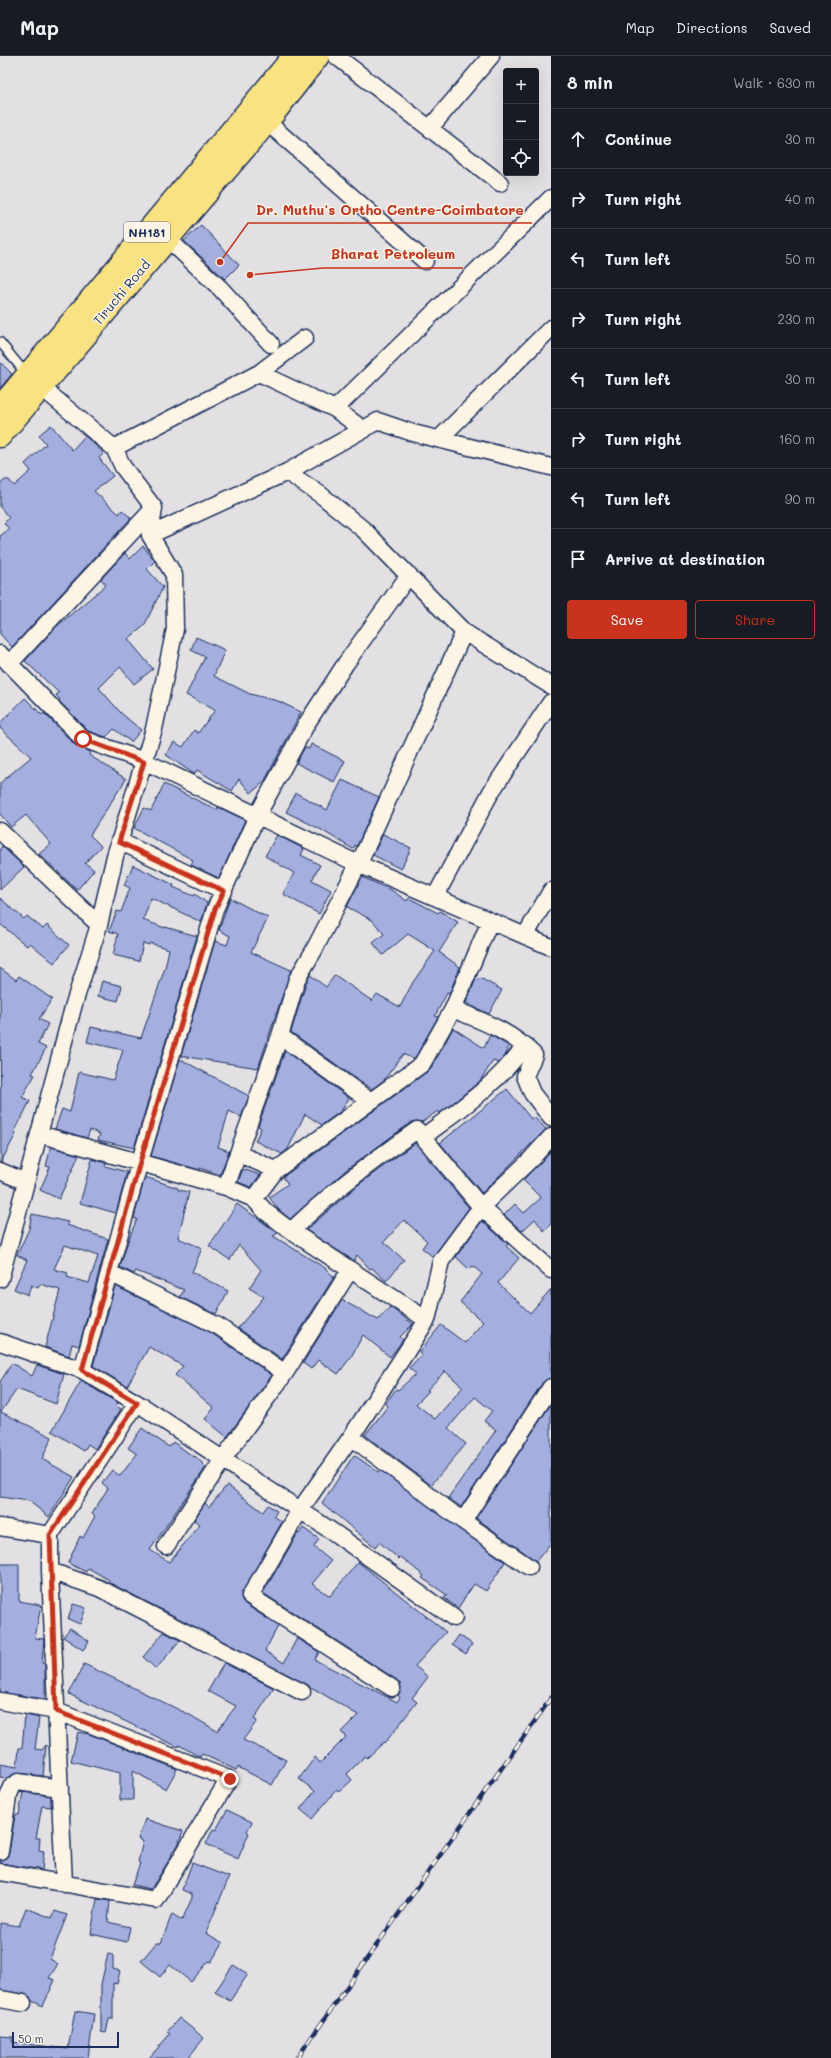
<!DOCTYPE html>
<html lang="en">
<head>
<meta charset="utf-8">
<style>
  body { margin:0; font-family:Mali,sans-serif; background:#20242c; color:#f1f3f6 }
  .controls { position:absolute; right:12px; top:12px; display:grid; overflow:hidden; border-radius:4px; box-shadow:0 4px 16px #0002 }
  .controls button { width:36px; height:36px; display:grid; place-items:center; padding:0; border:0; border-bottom:1px solid #363941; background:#171b24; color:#f1f3f6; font:20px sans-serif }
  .scale { position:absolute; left:12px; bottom:10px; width:107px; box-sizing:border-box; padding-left:4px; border:2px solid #1b2f5e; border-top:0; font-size:11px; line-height:14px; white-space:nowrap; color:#1b2f5e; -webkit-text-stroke:3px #fcf5e5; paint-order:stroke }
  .stop { position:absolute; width:12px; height:12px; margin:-9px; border:3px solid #c8321e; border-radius:50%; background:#fff }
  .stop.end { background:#c8321e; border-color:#fff; box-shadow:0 1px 4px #0008 }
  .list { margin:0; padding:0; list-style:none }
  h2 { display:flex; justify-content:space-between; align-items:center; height:52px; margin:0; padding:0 16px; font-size:17px }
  h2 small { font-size:13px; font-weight:400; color:#9ea1a6 }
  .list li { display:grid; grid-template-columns:26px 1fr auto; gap:12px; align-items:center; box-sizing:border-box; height:60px; padding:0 16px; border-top:1px solid #363941 }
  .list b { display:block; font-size:15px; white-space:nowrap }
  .list em { font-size:13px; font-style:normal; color:#9ea1a6 }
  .actions { display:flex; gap:8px; padding:12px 16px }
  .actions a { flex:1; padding:9px 0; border:1px solid #c8321e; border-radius:4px; text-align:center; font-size:14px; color:#c8321e }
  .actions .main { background:#c8321e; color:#fff }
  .icon { flex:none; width:22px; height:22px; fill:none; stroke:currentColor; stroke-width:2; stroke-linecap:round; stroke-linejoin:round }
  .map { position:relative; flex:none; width:551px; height:2002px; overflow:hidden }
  header { display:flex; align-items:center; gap:24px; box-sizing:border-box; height:56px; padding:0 20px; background:#171b24; border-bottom:1px solid #363941 }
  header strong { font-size:19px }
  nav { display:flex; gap:22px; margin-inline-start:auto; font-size:14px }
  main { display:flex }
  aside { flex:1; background:#171b24 }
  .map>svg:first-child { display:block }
  .building { fill:#a5afdf; stroke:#1b2f5e; fill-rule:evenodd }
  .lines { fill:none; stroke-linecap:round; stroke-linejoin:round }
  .lane-casing { stroke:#1b2f5e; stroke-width:11 }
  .street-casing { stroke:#1b2f5e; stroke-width:19 }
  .highway-casing { stroke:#1b2f5e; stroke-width:25 }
  .lane { stroke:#fcf5e5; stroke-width:8 }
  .street { stroke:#fcf5e5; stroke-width:16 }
  .highway { stroke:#f8e281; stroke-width:22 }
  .rail-casing { stroke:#1b2f5e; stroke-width:4.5 }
  .rail { stroke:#fcf5e5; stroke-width:3; stroke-dasharray:9; stroke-linecap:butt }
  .route { stroke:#c8321e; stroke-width:5 }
  .labels { text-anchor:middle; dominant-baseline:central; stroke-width:3; stroke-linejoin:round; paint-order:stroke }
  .shield { fill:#fcf5e5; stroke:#5e6a86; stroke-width:1 }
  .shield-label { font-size:12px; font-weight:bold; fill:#1b2f5e }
  .street-label { font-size:13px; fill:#1b2f5e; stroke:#fcf5e5 }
  .leader { fill:none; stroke:#c8321e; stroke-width:1.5 }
  .callout-dot { fill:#c8321e; stroke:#fcf5e5; stroke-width:1.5 }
  .callout-label { font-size:14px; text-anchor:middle; font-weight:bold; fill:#c8321e; stroke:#fcf5e5; stroke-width:3; stroke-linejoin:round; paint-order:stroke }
</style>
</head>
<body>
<header>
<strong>Map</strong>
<nav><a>Map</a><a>Directions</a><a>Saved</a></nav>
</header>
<main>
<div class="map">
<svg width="551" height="2002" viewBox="0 0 551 2002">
  <rect width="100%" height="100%" fill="#e2e0e3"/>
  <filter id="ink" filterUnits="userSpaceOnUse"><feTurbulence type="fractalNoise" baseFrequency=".025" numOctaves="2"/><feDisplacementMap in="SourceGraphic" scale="8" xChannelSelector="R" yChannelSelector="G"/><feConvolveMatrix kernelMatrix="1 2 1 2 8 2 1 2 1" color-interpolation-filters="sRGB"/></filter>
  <g filter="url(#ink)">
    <path class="building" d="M 201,169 L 239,209 L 225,223 L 184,185 Z
      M 0,306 L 12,318 L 0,332 Z
      M 51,369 L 72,394 L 85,380 L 104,397 L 99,402 L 113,420 L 94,435 L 119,458 L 122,454 L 131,462 L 12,591 L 0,578 L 0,480 L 9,473 L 4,467 L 9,462 L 0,451 L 0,428 L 5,424 L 9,424 L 14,430 L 31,415 L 25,408 L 46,388 L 39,379 Z
      M 143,490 L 155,505 L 147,513 L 163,531 L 144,570 L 128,583 L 153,613 L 134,628 L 120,611 L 99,632 L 121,657 L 141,674 L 131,686 L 114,673 L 106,681 L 88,675 L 59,645 L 60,644 L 56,639 L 59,637 L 25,605 L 57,570 L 106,529 L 101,523 L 125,497 L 130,503 Z
      M 196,581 L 225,594 L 214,620 L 250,638 L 278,645 L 301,656 L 264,726 L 251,737 L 239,723 L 232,735 L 197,714 L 194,718 L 166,699 L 174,686 L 183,691 L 194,674 L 198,677 L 215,654 L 186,639 L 205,601 L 191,594 Z
      M 25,642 L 42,659 L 44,657 L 76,690 L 91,696 L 89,699 L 126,723 L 90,779 L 101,790 L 85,807 L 94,814 L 77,834 L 39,798 L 51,788 L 26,759 L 11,771 L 0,758 L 0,727 L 31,701 L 0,672 L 0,667 Z
      M 311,688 L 345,705 L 334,726 L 296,707 L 305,691 L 309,693 Z
      M 342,724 L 379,741 L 357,790 L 355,789 L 353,793 L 318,772 L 286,756 L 296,737 L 327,754 Z
      M 164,728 L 217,754 L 218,751 L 245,764 L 219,822 L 191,809 L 193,804 L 134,772 L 144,752 L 151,755 Z
      M 383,778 L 411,792 L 401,813 L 373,799 Z
      M 277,779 L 304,793 L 301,799 L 320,809 L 312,824 L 331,834 L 319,858 L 283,838 L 294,817 L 265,800 Z
      M 2,790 L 24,811 L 0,834 L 0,793 Z
      M 133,809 L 174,829 L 173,831 L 194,840 L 195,838 L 207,847 L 201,866 L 151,842 L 143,864 L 165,872 L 165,871 L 197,880 L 134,1092 L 98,1084 L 100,1078 L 90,1074 L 87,1082 L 55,1073 L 62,1053 L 70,1056 L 79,1016 L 113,1024 L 123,994 L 87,986 L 91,971 L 141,982 L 165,912 L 169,893 L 150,887 L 149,889 L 143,887 L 139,905 L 113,899 L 118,878 L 109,875 L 117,855 L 121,856 L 130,832 L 124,829 Z
      M 362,821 L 391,834 L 407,845 L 409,842 L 438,857 L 440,855 L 458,866 L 439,896 L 460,911 L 449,938 L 447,937 L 435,960 L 438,961 L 415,1002 L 413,1003 L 403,998 L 384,1024 L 372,1033 L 362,1027 L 291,976 L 306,927 L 310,919 L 326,931 L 335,919 L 372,945 L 377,938 L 400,951 L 413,926 L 435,895 L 408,878 L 383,899 L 373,887 L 384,878 L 372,864 L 347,851 Z
      M 0,842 L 24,863 L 27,860 L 43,873 L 47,869 L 69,889 L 54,907 L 30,887 L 27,890 L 0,868 Z
      M 230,842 L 268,862 L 251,896 L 291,914 L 258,1012 L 181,1000 L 215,885 L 227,889 L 230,880 L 219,874 Z
      M 0,912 L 16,924 L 19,920 L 52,943 L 39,963 L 48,968 L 38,988 L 46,992 L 32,1018 L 35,1019 L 22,1041 L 30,1045 L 14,1077 L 16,1078 L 1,1106 Z
      M 480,922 L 502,934 L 489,958 L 466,947 L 476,923 L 478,924 Z
      M 102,925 L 122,930 L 118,945 L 98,940 Z
      M 453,972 L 484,992 L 490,979 L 509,990 L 505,1000 L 498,1007 L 493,1005 L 480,1025 L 458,1043 L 440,1057 L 438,1055 L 422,1066 L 416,1065 L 412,1066 L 395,1078 L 346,1114 L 290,1163 L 278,1153 L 269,1141 L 288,1128 L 283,1121 L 431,1013 Z
      M 285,995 L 349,1042 L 341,1055 L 322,1069 L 305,1058 L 288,1093 L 282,1098 L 255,1085 L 261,1072 L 258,1070 Z
      M 180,1003 L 249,1040 L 241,1061 L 229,1055 L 218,1091 L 229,1095 L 220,1119 L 200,1112 L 200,1114 L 151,1100 Z
      M 507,1033 L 531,1063 L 534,1061 L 546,1073 L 482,1137 L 440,1087 Z
      M 415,1087 L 469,1152 L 433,1201 L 422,1192 L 427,1185 L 404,1164 L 384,1186 L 404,1204 L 386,1225 L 372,1212 L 370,1213 L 357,1199 L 354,1205 L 306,1174 L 358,1129 Z
      M 51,1091 L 79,1099 L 59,1143 L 40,1134 L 50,1111 L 46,1110 Z
      M 551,1095 L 551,1169 L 544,1175 L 535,1163 L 522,1175 L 504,1159 L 515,1148 L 524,1157 L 541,1142 L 523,1124 Z
      M 92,1103 L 106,1107 L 105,1110 L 127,1116 L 116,1157 L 80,1147 Z
      M 243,1113 L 260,1119 L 251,1131 L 238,1126 Z
      M 145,1121 L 178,1132 L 178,1134 L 189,1136 L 178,1182 L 202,1192 L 192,1216 L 228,1235 L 216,1258 L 180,1241 L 184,1234 L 154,1222 L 136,1215 L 134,1218 L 120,1211 L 128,1185 L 137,1163 L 134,1162 Z
      M 237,1148 L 278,1177 L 273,1180 L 325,1212 L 334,1221 L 282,1303 L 238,1272 L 264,1241 L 249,1232 L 261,1214 L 239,1189 L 230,1204 L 209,1190 Z
      M 32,1158 L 68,1166 L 67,1169 L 108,1183 L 79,1290 L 72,1288 L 69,1300 L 45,1291 L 60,1234 L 40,1228 L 38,1232 L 31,1229 L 28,1239 L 14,1233 L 27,1204 L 17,1199 L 29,1173 ZM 65,1189 L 98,1200 L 89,1227 L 67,1221 L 68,1217 L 54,1213 Z
      M 482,1165 L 508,1188 L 506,1190 L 519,1202 L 498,1227 L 530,1257 L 551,1233 L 551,1322 L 543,1326 L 461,1451 L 448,1442 L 496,1374 L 484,1365 L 492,1355 L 475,1341 L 448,1372 L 466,1388 L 431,1429 L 365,1379 L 388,1350 L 385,1348 L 396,1333 L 398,1334 L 416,1318 L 409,1312 L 422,1298 L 419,1296 L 441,1269 L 465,1287 L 483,1266 L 460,1246 L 482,1218 L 473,1210 L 469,1213 L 456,1201 ZM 445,1315 L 463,1331 L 435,1363 L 416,1348 L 429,1335 L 427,1334 Z
      M 115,1230 L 210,1276 L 272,1319 L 227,1381 L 205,1363 L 214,1352 L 175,1319 L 183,1310 L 149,1291 L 127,1330 L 93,1310 Z
      M 342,1244 L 378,1264 L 390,1251 L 413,1268 L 400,1281 L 403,1284 L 390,1301 L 363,1279 L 351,1301 L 338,1318 L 318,1304 L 311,1313 L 303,1307 Z
      M 12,1307 L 32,1320 L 37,1309 L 64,1318 L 56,1348 L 17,1333 L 1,1356 L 52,1381 L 42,1403 L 74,1421 L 49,1461 L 29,1445 L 0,1441 L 0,1326 Z
      M 81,1325 L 118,1347 L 116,1350 L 121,1353 L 95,1393 L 88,1388 L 84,1395 L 52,1375 Z
      M 551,1348 L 551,1487 L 536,1505 L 476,1462 Z
      M 142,1372 L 169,1391 L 173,1386 L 194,1401 L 195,1400 L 206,1411 L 150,1494 L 169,1506 L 200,1469 L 194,1464 L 205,1447 L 209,1451 L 227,1429 L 263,1456 L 268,1449 L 277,1455 L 274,1460 L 282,1466 L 241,1539 L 245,1548 L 278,1570 L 265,1595 L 284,1607 L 297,1582 L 319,1596 L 315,1604 L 397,1646 L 400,1641 L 398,1639 L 401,1632 L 397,1624 L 263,1537 L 298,1477 L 299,1478 L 303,1472 L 319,1483 L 314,1491 L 331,1505 L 312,1528 L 330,1540 L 358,1506 L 446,1576 L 415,1610 L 428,1621 L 412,1642 L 417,1646 L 385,1687 L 384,1686 L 367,1702 L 365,1700 L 347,1718 L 352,1724 L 339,1736 L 337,1733 L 312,1763 L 300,1753 L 315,1735 L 299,1723 L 315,1701 L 320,1707 L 346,1681 L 341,1676 L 358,1659 L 306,1628 L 108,1526 L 109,1524 L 88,1512 L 86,1516 L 68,1507 L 80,1480 L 83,1482 L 95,1460 L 92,1458 L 108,1432 L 102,1427 L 112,1414 L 120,1420 L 137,1398 L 128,1392 Z
      M 354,1399 L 378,1416 L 380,1414 L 505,1506 L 486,1535 L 474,1528 L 458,1552 L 444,1542 L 447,1539 L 422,1522 L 424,1520 L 401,1501 L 399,1503 L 379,1486 L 375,1491 L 322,1447 Z
      M 0,1508 L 19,1508 L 19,1545 L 41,1549 L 35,1582 L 44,1583 L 42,1607 L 45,1608 L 45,1643 L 0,1636 Z
      M 73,1548 L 86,1552 L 80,1568 L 68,1563 Z
      M 70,1572 L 89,1585 L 83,1594 L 63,1581 Z
      M 164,1576 L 180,1584 L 156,1613 L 143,1601 Z
      M 459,1579 L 472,1588 L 466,1598 L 452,1589 Z
      M 224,1607 L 274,1632 L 254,1663 L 257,1665 L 243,1684 L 286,1704 L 272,1729 L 238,1711 L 236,1714 L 202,1698 L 200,1701 L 179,1689 L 178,1691 L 69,1638 L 84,1608 L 190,1659 L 217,1675 L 236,1650 L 208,1635 Z
      M 25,1659 L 39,1662 L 35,1693 L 42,1694 L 46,1689 L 43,1720 L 19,1717 L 7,1722 L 0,1721 L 0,1708 L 17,1711 L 19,1692 L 22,1692 Z
      M 78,1676 L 89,1678 L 177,1713 L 166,1733 L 133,1715 L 133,1744 L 120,1744 L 120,1717 L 71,1705 Z
      M 23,1736 L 51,1740 L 51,1751 L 42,1750 L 36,1782 L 40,1782 L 39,1794 L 44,1795 L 42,1814 L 0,1807 L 0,1804 L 7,1801 L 9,1797 L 15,1759 L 19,1759 Z
      M 227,1754 L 252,1766 L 247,1775 L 249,1777 L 238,1803 L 206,1788 L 213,1773 L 216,1774 Z
      M 145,1763 L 183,1775 L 178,1789 L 174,1795 L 173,1794 L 171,1801 L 151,1833 L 132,1829 L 140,1807 L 138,1806 L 143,1785 L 138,1783 Z
      M 192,1807 L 229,1821 L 206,1877 L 223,1887 L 211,1906 L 209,1905 L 191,1926 L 170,1909 L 160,1921 L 141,1905 L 156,1887 L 161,1887 L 172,1858 L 182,1864 L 192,1842 L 192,1838 L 182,1834 Z
      M 97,1843 L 110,1845 L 108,1866 L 130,1871 L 127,1886 L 91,1878 Z
      M 26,1852 L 52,1862 L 55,1855 L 67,1859 L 50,1903 L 58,1908 L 49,1922 L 55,1924 L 43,1950 L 32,1945 L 29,1940 L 25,1938 L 0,1934 L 0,1867 L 19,1870 Z
      M 108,1898 L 113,1899 L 113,1913 L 120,1915 L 117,1928 L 113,1927 L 113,1963 L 109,1963 L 106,1977 L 101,1976 L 101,1928 Z
      M 233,1909 L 248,1918 L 230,1945 L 215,1936 Z
      M 75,1955 L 94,1958 L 88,2002 L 0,2002 L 0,1980 L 13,1981 L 12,1986 L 68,1993 Z
      M 179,1962 L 204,1982 L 188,2002 L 149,2002 L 170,1978 L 167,1976 Z"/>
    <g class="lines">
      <g class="lane-casing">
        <path id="lane" d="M 0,286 L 26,318"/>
      </g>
      <g class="street-casing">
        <path id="street" d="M 336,0 L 500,127
          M 267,66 L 425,205
          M 430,72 L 491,0
          M 167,182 L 220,232 L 271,288
          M 259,317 L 305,282
          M 364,374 L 335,353 L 551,142
          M 439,383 L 551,272
          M 114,392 L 259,317 L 335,353
          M 150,479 L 287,416 L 378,365 L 413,377 L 551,411
          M 464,576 L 551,630
          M 0,598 L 83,683 L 144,705 L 358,808 L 551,891
          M 9,608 L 154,452
          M 0,775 L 99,869
          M 119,785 L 224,835
          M 435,841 L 491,736 L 551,646
          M 525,880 L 551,835
          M 453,953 C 482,965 512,976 534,999 L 525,1020 L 532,1037 L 551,1062
          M 280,980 L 370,1045
          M 39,1078 L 226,1131 L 254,1143 L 266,1156 L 291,1175 L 427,1264
          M 423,1081 L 481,1151 L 551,1214
          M 239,1098 L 276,1114 L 422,1008 L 453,953 L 490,865
          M 0,1115 L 26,1126
          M 226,1131 L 280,980 L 297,923 L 313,896 L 362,801 L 464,576 L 364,474 L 321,439 L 287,416
          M 254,1143 L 276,1114
          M 291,1175 C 330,1137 372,1105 417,1074 L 423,1081 C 459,1054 499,1027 525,989
          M 110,1217 L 218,1270 L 285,1317 L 350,1214
          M 0,1223 L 74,948 L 99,869 L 115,800 L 154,673 L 175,573 L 174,519 L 150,479 L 154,452 L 123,411 L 114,392 L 34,325
          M 0,1286 L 82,1314 L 145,1352 L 336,1478 L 454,1562
          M 82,1314 L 140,1105 L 215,853 L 257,760 L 307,667 L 346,607 L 409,519
          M 137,1347 L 50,1479 L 50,1515 L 99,1532 L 302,1636
          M 351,1381 L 463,1465 L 529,1511
          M 463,1465 L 551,1331
          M 0,1471 L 50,1479
          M 166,1490 L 223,1403 L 285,1317
          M 50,1515 L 64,1828
          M 392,1632 L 250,1540 L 300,1454 L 351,1381 L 427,1264 L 441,1205 L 481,1151 L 531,1103 L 551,1081
          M 0,1645 L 56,1655 L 229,1723 L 156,1844 L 0,1816
          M 0,1795 L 8,1741 L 13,1729 L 18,1726 L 60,1732
          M 0,1943 L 23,1947"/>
      </g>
      <g class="highway-casing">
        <path id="highway" d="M 0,352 L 294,0
          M 0,380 L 267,66 L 318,0"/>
      </g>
      <use href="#lane" class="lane"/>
      <use href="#street" class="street"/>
      <use href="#highway" class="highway"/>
      <g class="rail-casing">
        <path id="rail" d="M 297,2002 L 551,1642"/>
      </g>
      <use href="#rail" class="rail"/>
    </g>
  </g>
  <g class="lines" filter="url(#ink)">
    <path class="route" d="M 83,683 L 144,706 L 119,786 L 224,835 L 215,853 L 140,1106 L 82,1314 L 137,1347 L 50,1479 L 56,1655 L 230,1723"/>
  </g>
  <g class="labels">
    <rect class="shield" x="124" y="166" width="46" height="20" rx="3"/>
    <g class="shield-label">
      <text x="147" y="176">NH181</text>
    </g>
    <g class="street-label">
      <text transform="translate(121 236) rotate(-50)">Tiruchi Road</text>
    </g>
  </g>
  <path class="leader" d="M220 206L248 167H532M250 219L323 212H463"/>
  <g class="callout-dot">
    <circle cx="220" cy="206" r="4"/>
    <circle cx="250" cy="219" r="4"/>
  </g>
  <g class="callout-label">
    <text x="390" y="159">Dr. Muthu's Ortho Centre-Coimbatore</text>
    <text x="393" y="203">Bharat Petroleum</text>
  </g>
</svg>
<div class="controls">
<button>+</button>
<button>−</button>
<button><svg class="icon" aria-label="locate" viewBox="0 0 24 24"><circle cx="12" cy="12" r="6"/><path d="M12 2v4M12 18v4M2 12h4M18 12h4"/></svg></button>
</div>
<div class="scale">50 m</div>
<div class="stop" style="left:83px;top:683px"></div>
<div class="stop end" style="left:230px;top:1723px"></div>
</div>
<aside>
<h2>8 min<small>Walk · 630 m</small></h2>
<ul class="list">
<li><svg class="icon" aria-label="ahead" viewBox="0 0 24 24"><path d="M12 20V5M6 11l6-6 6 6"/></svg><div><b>Continue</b></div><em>30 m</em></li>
<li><svg class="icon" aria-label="right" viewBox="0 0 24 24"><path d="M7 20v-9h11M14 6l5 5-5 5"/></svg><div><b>Turn right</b></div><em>40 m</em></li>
<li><svg class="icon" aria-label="left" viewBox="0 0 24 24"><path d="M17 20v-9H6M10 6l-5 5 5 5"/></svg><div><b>Turn left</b></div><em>50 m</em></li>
<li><svg class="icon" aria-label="right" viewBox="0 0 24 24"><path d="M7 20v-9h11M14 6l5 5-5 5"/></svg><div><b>Turn right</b></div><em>230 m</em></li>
<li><svg class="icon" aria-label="left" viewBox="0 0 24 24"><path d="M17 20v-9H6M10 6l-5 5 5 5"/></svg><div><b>Turn left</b></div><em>30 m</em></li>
<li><svg class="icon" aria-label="right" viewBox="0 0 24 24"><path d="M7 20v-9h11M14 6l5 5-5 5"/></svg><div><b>Turn right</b></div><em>160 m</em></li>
<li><svg class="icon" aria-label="left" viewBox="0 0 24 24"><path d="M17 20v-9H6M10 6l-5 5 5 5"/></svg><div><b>Turn left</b></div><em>90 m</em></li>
<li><svg class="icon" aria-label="arrive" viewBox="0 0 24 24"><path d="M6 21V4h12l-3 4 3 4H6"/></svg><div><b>Arrive at destination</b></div></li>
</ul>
<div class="actions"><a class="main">Save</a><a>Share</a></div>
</aside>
</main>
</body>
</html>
